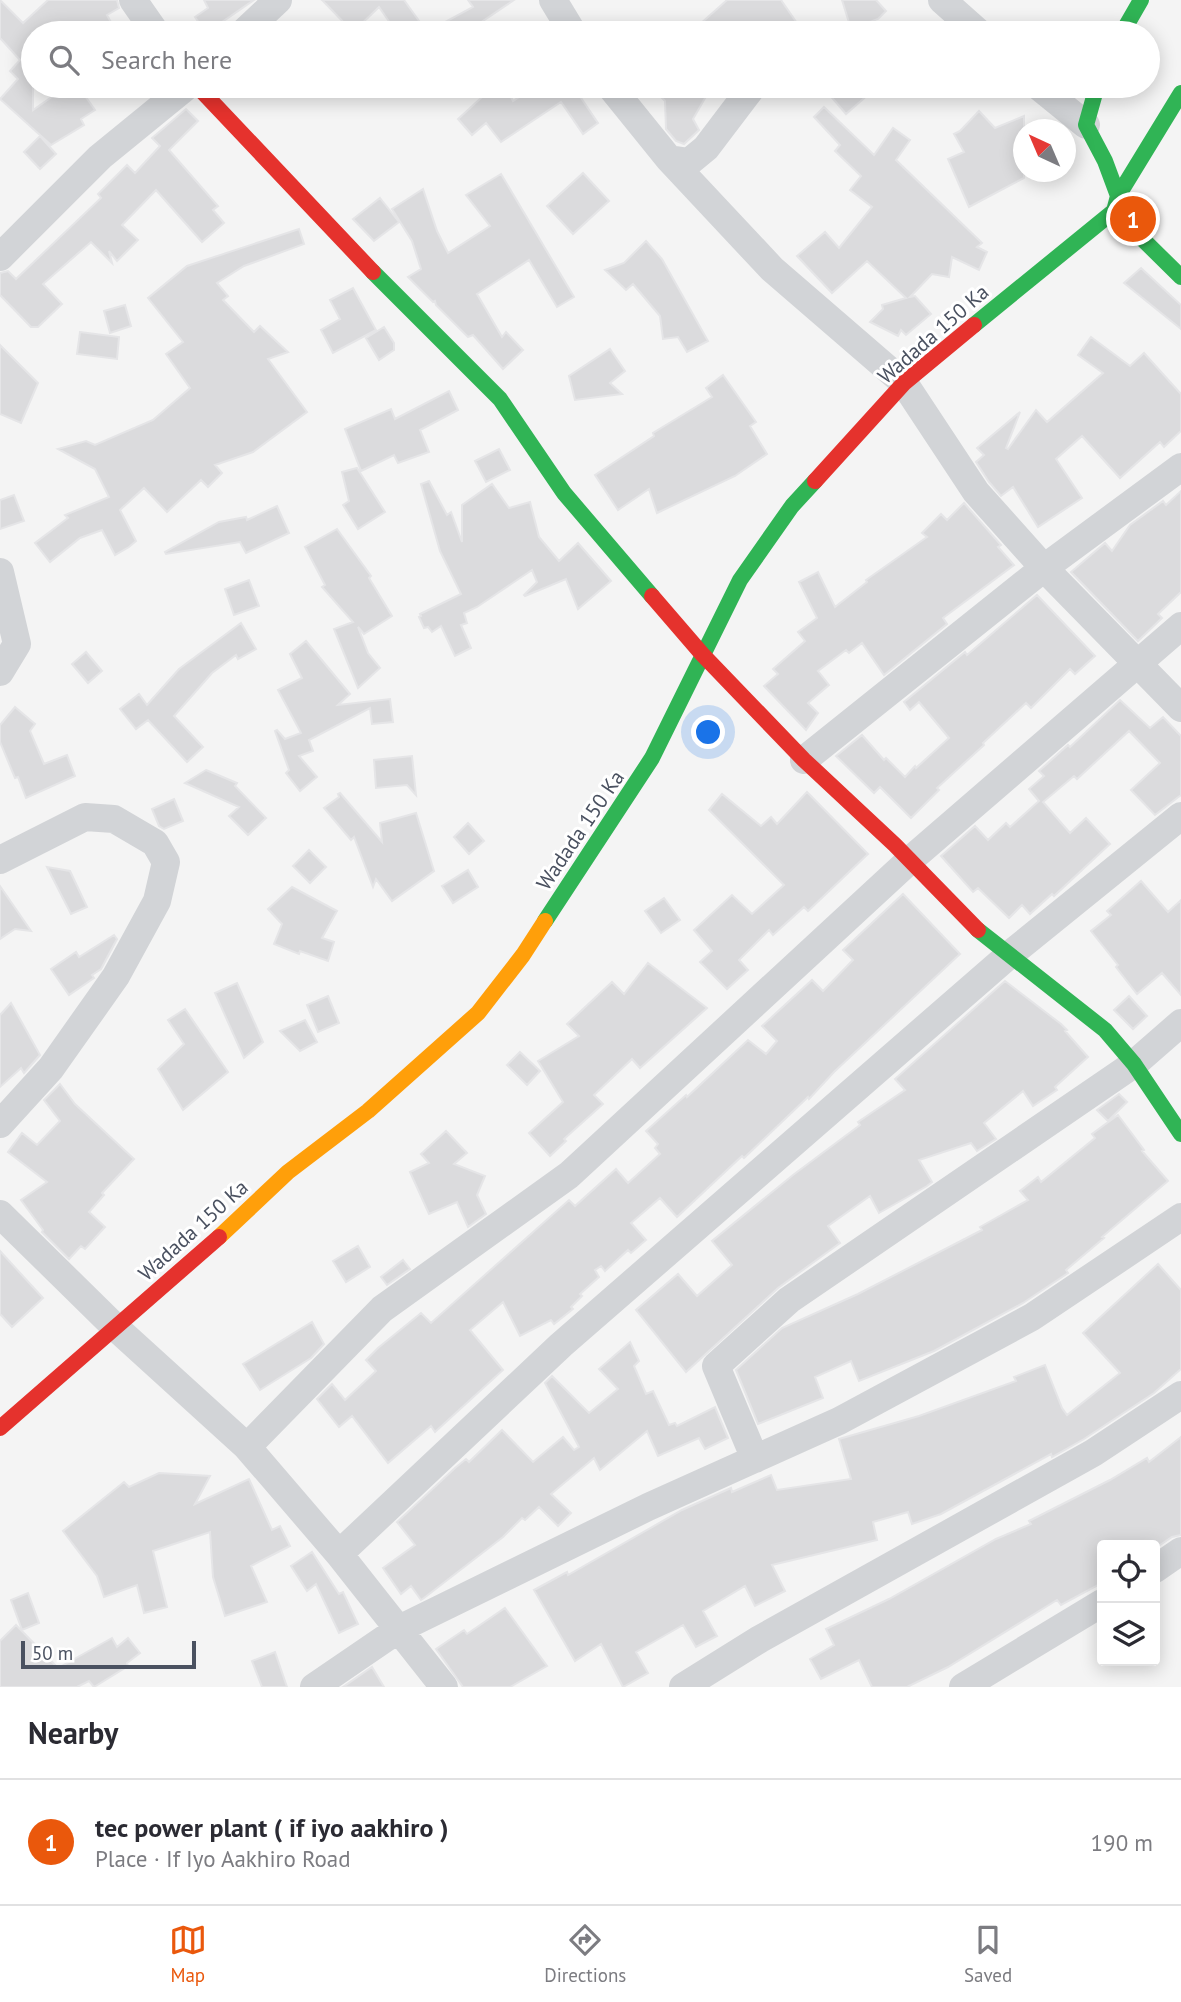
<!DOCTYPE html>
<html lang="en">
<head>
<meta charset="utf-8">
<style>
  body { margin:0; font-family:"PT Sans",sans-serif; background:#f2f2f3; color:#2b2b33 }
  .controls { position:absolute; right:21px; bottom:21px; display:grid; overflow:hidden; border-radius:7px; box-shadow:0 4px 18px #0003 }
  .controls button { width:63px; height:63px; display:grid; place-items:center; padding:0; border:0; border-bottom:2px solid #e1e1e2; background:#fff; color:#2b2b33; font:35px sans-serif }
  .compass { position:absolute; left:1013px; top:119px; width:63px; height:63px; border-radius:50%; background:#fff; box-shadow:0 4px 18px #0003; rotate:316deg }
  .scale { position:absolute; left:21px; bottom:18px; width:175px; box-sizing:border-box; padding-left:7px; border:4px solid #4a5160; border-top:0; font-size:19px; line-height:24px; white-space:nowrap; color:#4a5160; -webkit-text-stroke:5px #fff; paint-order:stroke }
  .you { position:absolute; left:709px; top:733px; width:24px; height:24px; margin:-18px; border:5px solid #fff; border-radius:50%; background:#1a73e8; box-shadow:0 0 0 10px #1a73e833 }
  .badge { display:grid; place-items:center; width:46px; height:46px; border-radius:50%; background:#ea580c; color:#fff; font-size:23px; font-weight:700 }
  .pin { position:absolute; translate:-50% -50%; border:4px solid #fff; box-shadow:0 2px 7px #0006 }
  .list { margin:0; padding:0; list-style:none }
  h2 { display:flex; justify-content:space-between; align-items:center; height:91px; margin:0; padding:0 28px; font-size:30px }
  h2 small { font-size:23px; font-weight:400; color:#7c7c81 }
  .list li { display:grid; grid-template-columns:46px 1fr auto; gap:21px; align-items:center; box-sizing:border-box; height:126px; padding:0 28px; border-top:2px solid #e1e1e2 }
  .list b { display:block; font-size:26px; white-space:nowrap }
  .list p { margin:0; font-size:23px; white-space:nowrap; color:#7c7c81 }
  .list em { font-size:23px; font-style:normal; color:#7c7c81 }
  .icon { flex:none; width:38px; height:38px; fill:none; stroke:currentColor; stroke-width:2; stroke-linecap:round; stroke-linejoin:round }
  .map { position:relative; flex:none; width:1181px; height:1687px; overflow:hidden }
  .search { position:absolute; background:#fff; box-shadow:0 4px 18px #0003; left:21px; right:21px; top:21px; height:77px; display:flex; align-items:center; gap:18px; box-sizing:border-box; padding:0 24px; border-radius:38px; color:#7c7c81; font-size:26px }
  .sheet { height:217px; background:#fff }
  nav { display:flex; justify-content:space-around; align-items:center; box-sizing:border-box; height:98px; border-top:2px solid #e1e1e2; background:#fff; font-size:19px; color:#7c7c81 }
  nav a { display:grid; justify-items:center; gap:4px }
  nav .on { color:#ea580c }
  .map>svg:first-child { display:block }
  .building { fill:#dbdbdd; stroke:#e5e5e7; stroke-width:2 }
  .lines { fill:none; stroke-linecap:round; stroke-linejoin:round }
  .street { stroke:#d2d4d7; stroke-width:28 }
  .fast { stroke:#30b455; stroke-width:16 }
  .slow { stroke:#ff9f0a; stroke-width:16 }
  .jam { stroke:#e5322d; stroke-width:16 }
  .labels { text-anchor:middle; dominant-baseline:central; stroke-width:6; stroke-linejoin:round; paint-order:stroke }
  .street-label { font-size:21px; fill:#4a5160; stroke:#fff }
</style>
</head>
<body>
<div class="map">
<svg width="1181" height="1687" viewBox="0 0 1181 1687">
  <rect width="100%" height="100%" fill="#f4f4f4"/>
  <path class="building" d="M 0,0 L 23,23 L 48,0 L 117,0 L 119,8 L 107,15 L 117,33 L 33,33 L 33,110 L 56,94 L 57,96 L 72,86 L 78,86 L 95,110 L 81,119 L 84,125 L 51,145 L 0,99 L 18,79 L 10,71 L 20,60 L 0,38 Z
    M 204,0 L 254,0 L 206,33 L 195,17 L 208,8 Z
    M 322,0 L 404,0 L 427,32 L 473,7 L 468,0 L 514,0 L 465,33 L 397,33 L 379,7 L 353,32 Z
    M 727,0 L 781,0 L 799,26 L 788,33 L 690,33 Z
    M 842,0 L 876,0 L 886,11 L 878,19 L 851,29 Z
    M 502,86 L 505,86 L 513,101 L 536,86 L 586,86 L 577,92 L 598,123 L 583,134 L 561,102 L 501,142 L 486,123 L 472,135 L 458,119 L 482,97 Z
    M 650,86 L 712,86 L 693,119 L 699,130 L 684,144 L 676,141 L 666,129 L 665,101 Z
    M 822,86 L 878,86 L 846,114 Z
    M 824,107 L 874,155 L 893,128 L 910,140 L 896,160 L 982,243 L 977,247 L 987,252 L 979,270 L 952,257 L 949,277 L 932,274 L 910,297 L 915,296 L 931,314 L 906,335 L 901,330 L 898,336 L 870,322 L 883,309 L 882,305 L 906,298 L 867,261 L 832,293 L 797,256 L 825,232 L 839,248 L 872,207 L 850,190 L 861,176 L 835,151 L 840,145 L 814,117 Z
    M 186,109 L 198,121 L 169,150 L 218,206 L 213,210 L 224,223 L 202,242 L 156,190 L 122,225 L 138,240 L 117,261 L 109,251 L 112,263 L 91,242 L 43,284 L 62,304 L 38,327 L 31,327 L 0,295 L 0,273 L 8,271 L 16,279 L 101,198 L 98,194 L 127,165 L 135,173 L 160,146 L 152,138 Z
    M 979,111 L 995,128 L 1024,116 L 1024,178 L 969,207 L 948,159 L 964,152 L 954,134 L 960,131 Z
    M 40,136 L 56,154 L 40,169 L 24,152 Z
    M 583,173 L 609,201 L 573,234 L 547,206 Z
    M 501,174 L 574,297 L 557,307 L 529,260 L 477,294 L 502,337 L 506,332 L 523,350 L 503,369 L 473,335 L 468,337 L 436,305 L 435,301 L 433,302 L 408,277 L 421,269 L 412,241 L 392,209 L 423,189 L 437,231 L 448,253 L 490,226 L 466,195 Z
    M 380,198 L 399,222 L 374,241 L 353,219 Z
    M 299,229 L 304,244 L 244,266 L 217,283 L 228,296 L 223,300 L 254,332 L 260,326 L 288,352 L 268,359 L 307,412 L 253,452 L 215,465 L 222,473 L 208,487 L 201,480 L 167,512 L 144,488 L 120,510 L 136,541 L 129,547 L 115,555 L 102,530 L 80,538 L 50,562 L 35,543 L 68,518 L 65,515 L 109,497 L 95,469 L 58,449 L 86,441 L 95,445 L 153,420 L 190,388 L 166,354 L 183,342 L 148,298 L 187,266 Z
    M 646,241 L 662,259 L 708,341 L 687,352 L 678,337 L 663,339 L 660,316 L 633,284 L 626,290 L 605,270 L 624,263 Z
    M 1141,268 L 1181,305 L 1181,329 L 1124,283 Z
    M 353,288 L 376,330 L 333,353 L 321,330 L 340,319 L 330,300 Z
    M 125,305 L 131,326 L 110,333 L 104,311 Z
    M 384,327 L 394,343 L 394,350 L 379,360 L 366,338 Z
    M 80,332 L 119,337 L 117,359 L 77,354 Z
    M 1091,337 L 1130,366 L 1144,353 L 1181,394 L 1181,431 L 1164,447 L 1160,442 L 1120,478 L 1082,436 L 1056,459 L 1082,498 L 1038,527 L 1013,487 L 1001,496 L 989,482 L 976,462 L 984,455 L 977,448 L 1020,412 L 1006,448 L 1008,449 L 1036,410 L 1047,422 L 1103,373 L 1078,355 Z
    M 0,345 L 38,383 L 21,423 L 0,414 Z
    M 610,349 L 625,371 L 610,383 L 622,394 L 575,400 L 569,376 Z
    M 723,375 L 756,422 L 750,426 L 767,454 L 735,476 L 657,513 L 649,489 L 618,510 L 595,475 L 654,436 L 653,433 L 712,397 L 706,388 Z
    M 449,391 L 458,410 L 420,430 L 429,452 L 398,463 L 394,455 L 361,471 L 345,429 L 391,409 L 395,419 Z
    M 499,449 L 510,470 L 486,482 L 475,461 Z
    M 357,468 L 385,512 L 358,529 L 343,505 L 349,501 L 342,472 Z
    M 429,481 L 447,515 L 451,512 L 462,542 L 462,505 L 492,484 L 509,508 L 530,502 L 539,537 L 559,561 L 578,543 L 611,581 L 578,609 L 566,579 L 525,596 L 524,595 L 537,582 L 532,570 L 477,607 L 464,613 L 467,623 L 461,625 L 471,648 L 455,656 L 441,626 L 432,632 L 428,627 L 424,628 L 419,617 L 421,616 L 420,614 L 461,594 L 440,551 L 421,484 Z
    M 1181,491 L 1181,592 L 1158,614 L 1162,618 L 1138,641 L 1071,572 L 1105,543 L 1112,551 L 1130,525 L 1163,501 L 1166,505 Z
    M 14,495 L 24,521 L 0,529 L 0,500 Z
    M 964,503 L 1001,545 L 998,547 L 1014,565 L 943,618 L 947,624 L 884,675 L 862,643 L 849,653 L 846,650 L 818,671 L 829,685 L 808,703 L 818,713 L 806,730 L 764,686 L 778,674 L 773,669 L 805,641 L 798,632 L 817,618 L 799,582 L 818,572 L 835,607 L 867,582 L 866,580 L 927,537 L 922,533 L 941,514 L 947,520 Z
    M 277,506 L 289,533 L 246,553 L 240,542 L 166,554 L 165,552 L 219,522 L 246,517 L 247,520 Z
    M 337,529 L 371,576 L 369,578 L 392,616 L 364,634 L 358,627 L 368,653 L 380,668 L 358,688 L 334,629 L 353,622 L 322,587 L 325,585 L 305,547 Z
    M 249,580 L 259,606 L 234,615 L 225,589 Z
    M 1037,595 L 1095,656 L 1075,674 L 1070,669 L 1031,708 L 1026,703 L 983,743 L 984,745 L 937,788 L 939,790 L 911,818 L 880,787 L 874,793 L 836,756 L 862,735 L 884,760 L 886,758 L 905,777 L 915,766 L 916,768 L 949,738 L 919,702 L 910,710 L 904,702 L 965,652 L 967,655 Z
    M 241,623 L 256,649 L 238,659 L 236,655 L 212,673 L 174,716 L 203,747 L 187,762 L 148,720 L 136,729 L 120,709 L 139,694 L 147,705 L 179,669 Z
    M 306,641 L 350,694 L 338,705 L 390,699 L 393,722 L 372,724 L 370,708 L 309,740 L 313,751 L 299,756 L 317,777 L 300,791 L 286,773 L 289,770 L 275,731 L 277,730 L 285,739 L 301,733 L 278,690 L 302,678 L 290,654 Z
    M 86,652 L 102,671 L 88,683 L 72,664 Z
    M 1120,700 L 1150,728 L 1163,717 L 1181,736 L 1181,795 L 1155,815 L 1131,790 L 1160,763 L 1129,731 L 1077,779 L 1074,776 L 1043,802 L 1070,833 L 1086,818 L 1110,844 L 1054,896 L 1052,894 L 1030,914 L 1022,905 L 1009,918 L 978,888 L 973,892 L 941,856 L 975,826 L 988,840 L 1006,823 L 1010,827 L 1039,801 L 1029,789 L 1044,776 L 1039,771 L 1068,745 L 1070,747 Z
    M 15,707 L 35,724 L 30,731 L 44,764 L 67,755 L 75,776 L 26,798 L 18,777 L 15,778 L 0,742 L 0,725 Z
    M 412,756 L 416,795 L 407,785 L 376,788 L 374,760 Z
    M 206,770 L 237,783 L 235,786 L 266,818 L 248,835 L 229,816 L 239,807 L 185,783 Z
    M 807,792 L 868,854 L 808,911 L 804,907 L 773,935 L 769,930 L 739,960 L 748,970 L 727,989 L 700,962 L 712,951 L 694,930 L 732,895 L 752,914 L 784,885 L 709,810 L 722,794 L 761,826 L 771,817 L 777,824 Z
    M 340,793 L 382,842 L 380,823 L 416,813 L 434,871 L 392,901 L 376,879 L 373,887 L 354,837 L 351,840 L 324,808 L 339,797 L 338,794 Z
    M 174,799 L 183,821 L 164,829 L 159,826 L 152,809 Z
    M 468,823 L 484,841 L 469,854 L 454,837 Z
    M 309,850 L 326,867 L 310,883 L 293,866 Z
    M 47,867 L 70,871 L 87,907 L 71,914 Z
    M 468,870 L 478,887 L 453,903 L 442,886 Z
    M 1141,881 L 1168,912 L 1181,900 L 1181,995 L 1162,973 L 1137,994 L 1116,967 L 1118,965 L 1091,931 L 1111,915 L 1107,911 Z
    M 0,886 L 31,931 L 15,929 L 0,939 Z
    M 292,887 L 337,911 L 322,938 L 334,942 L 328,961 L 300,951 L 299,954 L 274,944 L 282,924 L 268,909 Z
    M 903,894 L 960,954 L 834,1072 L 809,1099 L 808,1097 L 744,1158 L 742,1156 L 677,1217 L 660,1198 L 631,1223 L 646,1240 L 631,1253 L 628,1250 L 605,1271 L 601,1266 L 595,1270 L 599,1277 L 580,1294 L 582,1296 L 571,1307 L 573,1309 L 554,1324 L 551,1320 L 520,1336 L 503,1302 L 470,1330 L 503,1370 L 435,1432 L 431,1426 L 388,1463 L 352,1416 L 339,1427 L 317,1399 L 332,1384 L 345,1400 L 376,1371 L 366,1360 L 378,1348 L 421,1313 L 431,1323 L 569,1200 L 575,1206 L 616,1169 L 628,1183 L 660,1154 L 655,1148 L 658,1144 L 646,1131 L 686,1095 L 687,1097 L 748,1040 L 766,1054 L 777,1041 L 762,1026 L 812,980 L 823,991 L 853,960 L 843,950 Z
    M 664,898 L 680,920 L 661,933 L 645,911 Z
    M 114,935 L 117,939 L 101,969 L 92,975 L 94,978 L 69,995 L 51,969 L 76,952 L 79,957 Z
    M 648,963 L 707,1008 L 640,1068 L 632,1059 L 594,1095 L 603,1104 L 564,1139 L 566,1141 L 550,1156 L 529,1133 L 563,1102 L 538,1061 L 579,1036 L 567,1024 L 612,982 L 624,994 Z
    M 1005,981 L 1061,1024 L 1067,1030 L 1065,1031 L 1088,1057 L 1055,1087 L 1057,1090 L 1033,1106 L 1023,1091 L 984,1123 L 996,1139 L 977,1151 L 971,1143 L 919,1160 L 932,1182 L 927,1186 L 879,1213 L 870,1196 L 828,1226 L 840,1243 L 778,1288 L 686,1372 L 636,1310 L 678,1274 L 697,1296 L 732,1265 L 712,1241 L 793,1175 L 860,1125 L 858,1122 L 905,1090 L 895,1079 Z
    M 237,983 L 263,1042 L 244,1058 L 215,993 Z
    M 328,996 L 339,1023 L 318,1032 L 307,1005 Z
    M 1129,996 L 1147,1016 L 1133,1029 L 1114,1010 Z
    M 11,1003 L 40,1055 L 24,1073 L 21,1068 L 0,1087 L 0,1015 Z
    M 185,1009 L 228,1072 L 183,1110 L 158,1069 L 184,1044 L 168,1020 Z
    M 305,1020 L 317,1042 L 300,1051 L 280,1031 Z
    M 520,1052 L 540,1071 L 527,1085 L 507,1065 Z
    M 60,1084 L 75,1104 L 134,1159 L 102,1193 L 104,1195 L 89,1212 L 105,1227 L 85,1249 L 81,1246 L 69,1259 L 42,1232 L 43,1230 L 21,1200 L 47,1182 L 8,1152 L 22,1133 L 37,1145 L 60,1121 L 44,1100 Z
    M 1119,1094 L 1127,1102 L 1108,1121 L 1097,1110 Z
    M 1118,1115 L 1144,1150 L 1142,1151 L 1168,1181 L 1102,1237 L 1104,1238 L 1066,1270 L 1068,1273 L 1023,1303 L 934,1351 L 859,1381 L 851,1361 L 815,1377 L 823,1398 L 758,1424 L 736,1370 L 782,1328 L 858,1294 L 982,1230 L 980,1227 L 1028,1200 L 1020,1191 L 1038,1177 L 1041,1182 L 1095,1138 L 1092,1134 Z
    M 446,1131 L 467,1153 L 454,1164 L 485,1176 L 477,1195 L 486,1214 L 468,1227 L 457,1202 L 429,1214 L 410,1172 L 429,1163 L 421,1154 Z
    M 358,1246 L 370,1267 L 346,1282 L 333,1261 Z
    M 0,1251 L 43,1298 L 12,1327 L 0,1314 Z
    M 403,1260 L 410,1269 L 387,1285 L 381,1277 Z
    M 1158,1264 L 1181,1290 L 1181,1369 L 1154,1393 L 1084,1439 L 1052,1457 L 1051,1454 L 941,1514 L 912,1524 L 908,1512 L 873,1522 L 877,1540 L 772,1565 L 785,1591 L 755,1606 L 745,1586 L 703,1611 L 717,1636 L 696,1647 L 683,1625 L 636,1652 L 648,1673 L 623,1687 L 601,1644 L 575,1661 L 534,1590 L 567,1572 L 568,1575 L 682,1510 L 731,1488 L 732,1492 L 771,1475 L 777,1490 L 851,1479 L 839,1439 L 919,1416 L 1016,1381 L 1014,1377 L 1045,1365 L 1062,1408 L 1067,1415 L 1120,1373 L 1083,1333 Z
    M 312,1322 L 324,1344 L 311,1358 L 260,1390 L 243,1364 Z
    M 630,1342 L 639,1361 L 634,1366 L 646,1394 L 653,1391 L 669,1425 L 675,1423 L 677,1426 L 715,1407 L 728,1438 L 705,1449 L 699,1438 L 658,1456 L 647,1431 L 600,1470 L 594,1458 L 551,1494 L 571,1513 L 558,1526 L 539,1507 L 525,1520 L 522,1518 L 503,1537 L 424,1598 L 421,1600 L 411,1586 L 401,1594 L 383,1568 L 415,1545 L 397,1522 L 455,1468 L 466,1459 L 469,1462 L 502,1430 L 533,1462 L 563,1437 L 574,1450 L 579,1447 L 545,1383 L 552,1376 L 589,1413 L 618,1389 L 599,1369 Z
    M 1181,1437 L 1181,1535 L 1172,1537 L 1157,1547 L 1156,1545 L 1102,1545 L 1102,1583 L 1061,1605 L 1057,1600 L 948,1667 L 907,1687 L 872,1687 L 859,1660 L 821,1679 L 810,1659 L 834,1645 L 826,1629 L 889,1599 L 996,1539 L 1031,1524 L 1029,1521 L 1110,1480 L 1147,1458 L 1149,1462 Z
    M 159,1473 L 210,1476 L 195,1504 L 249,1479 L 272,1530 L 280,1526 L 290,1546 L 251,1566 L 267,1602 L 225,1616 L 213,1577 L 210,1532 L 153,1551 L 167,1607 L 144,1613 L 137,1585 L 104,1597 L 97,1576 L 63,1531 L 124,1482 L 129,1487 Z
    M 312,1552 L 339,1594 L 343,1592 L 358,1624 L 339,1633 L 316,1584 L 307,1591 L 291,1566 Z
    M 28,1593 L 39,1623 L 22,1630 L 11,1600 Z
    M 505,1608 L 547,1666 L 510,1687 L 463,1687 L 436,1649 L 464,1630 L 467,1634 Z
    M 16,1625 L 58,1668 L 112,1638 L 117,1647 L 128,1638 L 140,1653 L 127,1663 L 128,1666 L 94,1687 L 89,1681 L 77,1687 L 0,1687 L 0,1641 Z
    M 275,1652 L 287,1687 L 262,1687 L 252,1661 Z
    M 372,1667 L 384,1687 L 343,1687 Z"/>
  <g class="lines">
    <path class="street" d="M 133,0 L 156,33
      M 553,0 L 573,33
      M 942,0 L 979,33
      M 243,33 L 278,0
      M 610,86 L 669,159 L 689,162 L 706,148 L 753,86
      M 1038,86 L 1086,125
      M 669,159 L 772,269 L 904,383 L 976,492 L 1044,568 L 1181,708
      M 0,257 L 100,157 L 187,86
      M 0,572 L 17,644 L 0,672
      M 804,760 L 1044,568 L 1181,467
      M 0,860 L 85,817 L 114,819 L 155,843 L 166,862 L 157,901 L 116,976 L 51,1068 L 0,1124
      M 0,1214 L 115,1327 L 247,1447 L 339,1554 L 444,1687
      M 247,1447 L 382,1309 L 569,1175 L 910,860 L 1181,626
      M 755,1459 L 716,1366 L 789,1300 L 1134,1064 L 1181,1023
      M 339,1554 L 561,1345 L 1008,956 L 1181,816
      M 1155,1569 L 1181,1551
      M 314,1687 L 399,1629 L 648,1507 L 839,1421 L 1032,1317 L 1181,1217
      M 683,1687 L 760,1639 L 1093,1453 L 1181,1395
      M 963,1687 L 1102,1603"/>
    <path class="fast" d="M 1122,33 L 1141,0
      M 1097,86 L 1086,125 L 1105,161 L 1118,196
      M 1114,211 L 1181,277
      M 373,272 L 500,399 L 564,493 L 652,596
      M 974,325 L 1114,211 L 1118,196 L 1181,93
      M 545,921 L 652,758 L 740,580 L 792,506 L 815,481
      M 978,930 L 1105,1030 L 1134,1064 L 1181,1134"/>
    <path class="slow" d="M 219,1237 L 288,1172 L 368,1111 L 478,1013 L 523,955 L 545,921"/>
    <path class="jam" d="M 197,86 L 373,272
      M 815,481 L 904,383 L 974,325
      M 652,596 L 702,654 L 804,760 L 895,845 L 978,930
      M 0,1428 L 219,1237"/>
  </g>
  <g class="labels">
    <g class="street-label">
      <text transform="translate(933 334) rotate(-41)">Wadada 150 Ka</text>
      <text transform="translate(580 830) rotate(-56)">Wadada 150 Ka</text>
      <text transform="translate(193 1230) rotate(-42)">Wadada 150 Ka</text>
    </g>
  </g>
</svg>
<div class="controls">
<button><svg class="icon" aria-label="locate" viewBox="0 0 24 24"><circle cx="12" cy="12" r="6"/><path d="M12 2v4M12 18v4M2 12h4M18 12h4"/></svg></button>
<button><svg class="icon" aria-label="layers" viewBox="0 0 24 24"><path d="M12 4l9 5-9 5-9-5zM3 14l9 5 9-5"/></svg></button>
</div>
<svg class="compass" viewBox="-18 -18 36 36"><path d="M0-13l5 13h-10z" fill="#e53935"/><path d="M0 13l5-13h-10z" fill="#7c7c81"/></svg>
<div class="scale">50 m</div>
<div class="you"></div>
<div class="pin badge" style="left:1133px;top:219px">1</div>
<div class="search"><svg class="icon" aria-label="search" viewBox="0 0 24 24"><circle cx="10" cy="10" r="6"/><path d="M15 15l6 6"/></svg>Search here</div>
</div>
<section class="sheet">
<h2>Nearby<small></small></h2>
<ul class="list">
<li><span class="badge">1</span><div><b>tec power plant ( if iyo aakhiro )</b><p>Place · If Iyo Aakhiro Road</p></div><em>190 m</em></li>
</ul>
</section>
<nav>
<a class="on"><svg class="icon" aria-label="map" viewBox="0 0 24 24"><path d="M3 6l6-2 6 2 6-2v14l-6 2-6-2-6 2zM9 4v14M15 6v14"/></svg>Map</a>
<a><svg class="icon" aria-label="directions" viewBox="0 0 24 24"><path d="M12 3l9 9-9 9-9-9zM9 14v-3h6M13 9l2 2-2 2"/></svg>Directions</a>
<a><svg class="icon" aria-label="saved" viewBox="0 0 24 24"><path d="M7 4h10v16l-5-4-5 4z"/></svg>Saved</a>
</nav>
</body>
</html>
